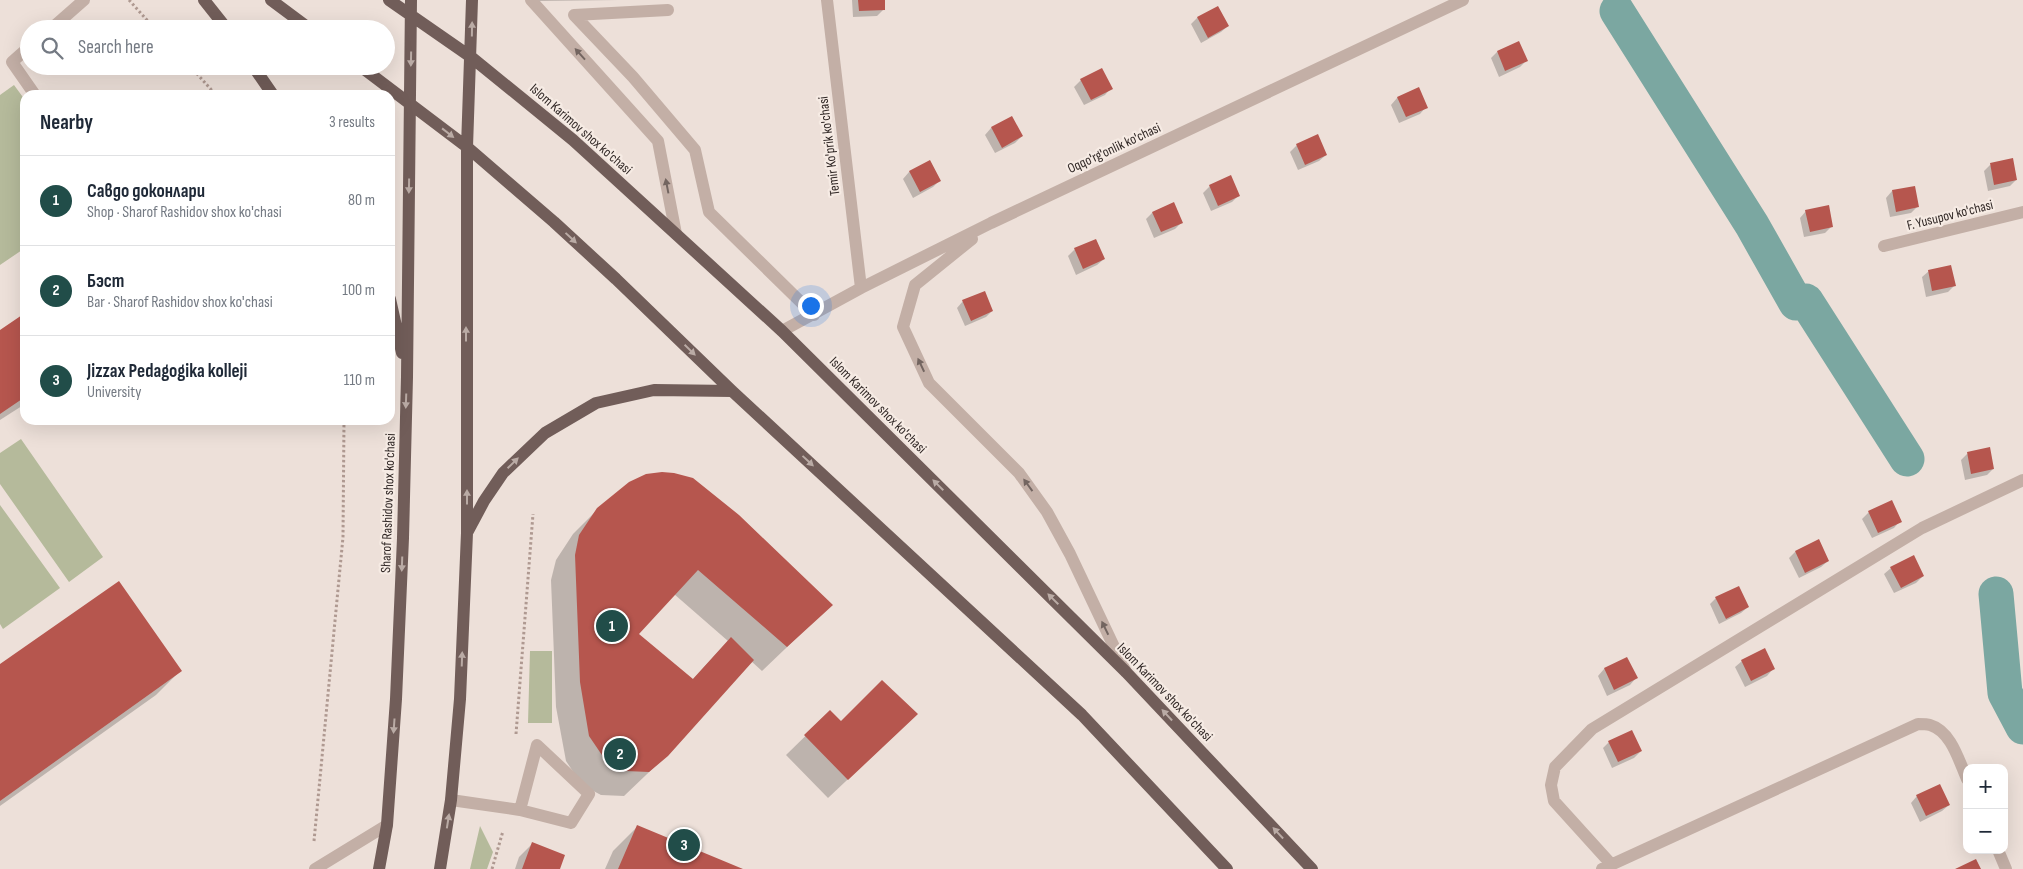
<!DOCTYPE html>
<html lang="en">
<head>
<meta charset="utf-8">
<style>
  body { margin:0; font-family:"Sofia Sans Condensed",sans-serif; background:#f2f2f3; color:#1f2937 }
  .controls { position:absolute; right:15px; bottom:15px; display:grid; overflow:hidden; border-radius:10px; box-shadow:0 5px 20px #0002 }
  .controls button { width:45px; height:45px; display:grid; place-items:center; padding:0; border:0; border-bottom:1px solid #e0e1e3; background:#fff; color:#1f2937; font:25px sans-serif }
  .you { position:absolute; left:810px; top:305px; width:18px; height:18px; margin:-12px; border:4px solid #fff; border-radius:50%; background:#1a73e8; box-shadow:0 0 0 8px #1a73e833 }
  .badge { display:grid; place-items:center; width:32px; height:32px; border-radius:50%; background:#214d49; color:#fff; font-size:16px; font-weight:700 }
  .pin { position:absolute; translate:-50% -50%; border:2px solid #fff; box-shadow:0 1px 5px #0006 }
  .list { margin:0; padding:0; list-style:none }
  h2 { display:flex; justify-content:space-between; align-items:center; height:65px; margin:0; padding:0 20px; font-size:21px }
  h2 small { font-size:16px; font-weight:400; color:#747a83 }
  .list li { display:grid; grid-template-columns:32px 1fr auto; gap:15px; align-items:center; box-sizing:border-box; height:90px; padding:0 20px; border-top:1px solid #e0e1e3 }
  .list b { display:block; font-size:19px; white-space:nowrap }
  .list p { margin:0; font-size:16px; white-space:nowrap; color:#747a83 }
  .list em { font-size:16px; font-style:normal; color:#747a83 }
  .icon { flex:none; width:28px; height:28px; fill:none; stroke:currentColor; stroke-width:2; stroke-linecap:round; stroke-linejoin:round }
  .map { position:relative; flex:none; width:2023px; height:869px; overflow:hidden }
  .search { position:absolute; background:#fff; box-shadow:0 5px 20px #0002; left:20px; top:20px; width:375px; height:55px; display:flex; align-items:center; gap:12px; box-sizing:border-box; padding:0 18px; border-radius:28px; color:#747a83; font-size:19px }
  .panel { position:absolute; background:#fff; box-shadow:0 5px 20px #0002; left:20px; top:90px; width:375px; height:335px; border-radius:15px }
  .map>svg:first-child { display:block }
  .green { fill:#b5ba9b }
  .shadow { fill:#0003; fill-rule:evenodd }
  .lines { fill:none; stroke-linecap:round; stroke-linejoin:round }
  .canal { stroke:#7ba7a1; stroke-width:35 }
  .building { fill:#b6564e }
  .path { stroke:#af9991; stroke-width:3; stroke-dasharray:2.5 2.5; stroke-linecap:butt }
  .minor { stroke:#c3afa6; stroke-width:12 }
  .major { stroke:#715d59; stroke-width:12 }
  .oneway { fill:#baaba5 }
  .oneway2 { fill:#736560 }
  .labels { text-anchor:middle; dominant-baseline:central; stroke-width:4.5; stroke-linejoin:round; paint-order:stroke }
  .street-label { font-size:14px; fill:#312826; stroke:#f6ebe4 }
</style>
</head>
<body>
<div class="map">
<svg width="2023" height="869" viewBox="0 0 2023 869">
  <rect width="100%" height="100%" fill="#ede0d9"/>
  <path class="green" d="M 14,85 L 25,100 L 25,248 L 0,265 L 0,95 Z
    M 21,439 L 103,557 L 69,582 L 0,484 L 0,453 Z
    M 0,505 L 60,588 L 3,629 L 0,624 Z
    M 530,651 L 552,651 L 552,723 L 528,723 Z
    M 480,826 L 493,852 L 487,869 L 470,869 Z"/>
  <path class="shadow" d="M 538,0 L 619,0 L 538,1 Z
    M 852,0 L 884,0 L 884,9 L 877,16 L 853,17 Z
    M 1218,7 L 1228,26 L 1221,32 L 1201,43 L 1191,24 L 1197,18 Z
    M 1497,52 L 1526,61 L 1520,67 L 1499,77 L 1491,58 Z
    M 1081,80 L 1111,88 L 1105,95 L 1084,105 L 1074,87 Z
    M 1418,89 L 1426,107 L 1420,114 L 1399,123 L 1391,105 L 1397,98 Z
    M 1012,118 L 1022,136 L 1015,143 L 995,153 L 985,135 L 991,128 Z
    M 1297,145 L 1326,155 L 1319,161 L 1298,170 L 1290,152 Z
    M 930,161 L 940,180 L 933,187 L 913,198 L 903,179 L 909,172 Z
    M 1990,165 L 2016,180 L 2010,186 L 1988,191 L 1984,171 Z
    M 1210,186 L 1239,195 L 1232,202 L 1211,211 L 1203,193 Z
    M 1892,191 L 1918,206 L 1911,213 L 1890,217 L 1886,198 Z
    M 1173,203 L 1182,222 L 1175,229 L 1154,238 L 1146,219 L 1152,213 Z
    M 1806,211 L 1832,226 L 1825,233 L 1804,237 L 1800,218 Z
    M 1096,240 L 1104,259 L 1097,265 L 1076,275 L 1068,256 L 1075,249 Z
    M 1929,271 L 1954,286 L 1948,292 L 1926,297 L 1922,277 Z
    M 963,301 L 992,311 L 986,317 L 965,326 L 957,308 Z
    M 25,315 L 25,404 L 0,420 L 0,332 Z
    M 1967,454 L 1993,469 L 1987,475 L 1965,480 L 1961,460 Z
    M 598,509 L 831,605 L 762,671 L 751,661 L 667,755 L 624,796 L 601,795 L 582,785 L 566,761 L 556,707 L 551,580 L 556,560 L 573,534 ZM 674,594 L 728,641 L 692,680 L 637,634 Z
    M 1869,512 L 1900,521 L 1894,528 L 1872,538 L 1862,519 Z
    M 1795,552 L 1828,561 L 1821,567 L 1799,578 L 1789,558 Z
    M 1891,568 L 1923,576 L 1916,583 L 1894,593 L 1884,574 Z
    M 1716,598 L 1748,607 L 1741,613 L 1719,624 L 1710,604 Z
    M 1627,659 L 1636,678 L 1630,685 L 1607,696 L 1598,676 L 1604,669 Z
    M 1742,661 L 1773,669 L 1767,676 L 1745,687 L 1735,667 Z
    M 0,666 L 180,671 L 156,695 L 0,806 Z
    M 830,712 L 841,723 L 897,733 L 828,798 L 786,755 Z
    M 1609,742 L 1641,751 L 1634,758 L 1612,768 L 1603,748 Z
    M 1917,796 L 1949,805 L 1942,811 L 1920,822 L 1911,803 Z
    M 637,827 L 740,869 L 605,869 L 613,851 Z
    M 532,844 L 559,869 L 515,869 L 519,857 Z"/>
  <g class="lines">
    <path class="canal" d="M 1617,11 L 1752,225 L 1796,303 L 1806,301 L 1907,459
      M 1996,594 L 2005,693 L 2023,727"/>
  </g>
  <path class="building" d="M 858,0 L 885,0 L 885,10 L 859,11 Z
    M 1218,6 L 1229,26 L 1208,38 L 1197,17 Z
    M 1519,41 L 1528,61 L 1505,71 L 1497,51 Z
    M 1102,68 L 1113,89 L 1091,100 L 1080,79 Z
    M 1419,87 L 1428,108 L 1406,117 L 1397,97 Z
    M 1012,116 L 1023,136 L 1002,148 L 991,127 Z
    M 1318,134 L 1327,155 L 1305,165 L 1296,144 Z
    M 2013,158 L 2017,180 L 1994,185 L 1990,163 Z
    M 930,160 L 941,181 L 920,192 L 909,171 Z
    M 1231,175 L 1240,196 L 1218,206 L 1209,185 Z
    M 1915,186 L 1919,207 L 1896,212 L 1892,190 Z
    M 1174,202 L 1183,223 L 1161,232 L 1152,212 Z
    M 1829,205 L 1833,227 L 1810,232 L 1805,210 Z
    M 1096,239 L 1105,259 L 1083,269 L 1074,248 Z
    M 1951,265 L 1956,286 L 1932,291 L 1928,270 Z
    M 985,291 L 993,311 L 971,321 L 962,300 Z
    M 25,313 L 25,397 L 0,414 L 0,330 Z
    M 1990,447 L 1994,469 L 1971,474 L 1967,452 Z
    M 662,472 L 674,473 L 693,478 L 739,515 L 833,605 L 787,647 L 698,570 L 639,634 L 693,679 L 731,637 L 754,660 L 668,756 L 649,772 L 626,771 L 606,761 L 589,736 L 580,682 L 575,555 L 579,535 L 597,508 L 629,482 L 646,474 Z
    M 1892,500 L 1902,522 L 1878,533 L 1868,511 Z
    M 1819,539 L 1829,561 L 1805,573 L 1795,551 Z
    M 1914,555 L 1924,576 L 1901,588 L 1890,567 Z
    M 119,581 L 182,671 L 0,801 L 0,664 Z
    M 1739,586 L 1749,607 L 1726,619 L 1715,597 Z
    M 1765,648 L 1775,669 L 1751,681 L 1741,660 Z
    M 1627,657 L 1638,678 L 1614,690 L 1604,668 Z
    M 882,680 L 918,714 L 848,780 L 804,735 L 830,710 L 841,721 Z
    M 1632,730 L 1642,751 L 1618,762 L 1608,741 Z
    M 1940,784 L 1950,805 L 1926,816 L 1916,795 Z
    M 637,825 L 743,869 L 618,869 Z
    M 532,842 L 565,855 L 560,869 L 522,869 Z
    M 1976,859 L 1981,869 L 1955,869 Z"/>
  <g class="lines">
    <path class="path" d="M 129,0 L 155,29
      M 190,66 L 216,95
      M 516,734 L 533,514
      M 314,841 L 343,537 L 344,420
      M 492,869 L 503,831"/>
    <path class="minor" d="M 531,0 L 658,141 L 676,234
      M 827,0 L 861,288
      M 668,10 L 574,15 L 633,77 L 695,150 L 709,212 L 814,315
      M 51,29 L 84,0
      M 29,47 L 12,62 L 35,95
      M 972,239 L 915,285 L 903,327 L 929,383 L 1019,473 L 1047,512 L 1070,554 L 1126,672
      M 1884,246 L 2023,212
      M 782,331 L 861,288 L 991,223 L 1463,0
      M 451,800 L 520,810 L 571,823 L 589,794 L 537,745 L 520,810
      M 1998,850 L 2006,869
      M 1611,864 L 1554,801 L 1551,785 L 1555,767 L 1592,729 L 1922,528 L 2023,480
      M 315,869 L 387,825
      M 1602,869 L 1918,724 C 1921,724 1927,724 1930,725 C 1951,731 1959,761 1967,779"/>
    <path class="major" d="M 204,0 L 227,29
      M 271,0 L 310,29
      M 389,0 L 471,57 L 573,140 L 782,331 L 1126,672 L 1312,869
      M 253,66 L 273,95
      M 360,66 L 467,147 L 554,222 L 616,279 L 732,391 L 1082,715 L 1227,869
      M 390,299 L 402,353
      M 468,531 L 484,501 L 503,473 L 545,433 L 596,403 L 654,390 L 732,391
      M 379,869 L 387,825 L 396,699 L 403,538 L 407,377 L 411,0
      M 440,869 L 451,800 L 460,699 L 467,533 L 467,147 L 472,0"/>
  </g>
  <defs><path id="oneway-solid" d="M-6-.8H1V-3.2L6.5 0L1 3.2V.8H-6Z" transform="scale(1.25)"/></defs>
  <g class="oneway">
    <use href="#oneway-solid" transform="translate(472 29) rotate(-89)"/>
    <use href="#oneway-solid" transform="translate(411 59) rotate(91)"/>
    <use href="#oneway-solid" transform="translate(448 133) rotate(38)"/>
    <use href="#oneway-solid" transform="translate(409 186) rotate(91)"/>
    <use href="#oneway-solid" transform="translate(571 238) rotate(43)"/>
    <use href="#oneway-solid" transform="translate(466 334) rotate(-90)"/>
    <use href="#oneway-solid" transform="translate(690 350) rotate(44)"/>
    <use href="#oneway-solid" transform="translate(406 401) rotate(92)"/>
    <use href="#oneway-solid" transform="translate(808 461) rotate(43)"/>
    <use href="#oneway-solid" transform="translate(513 463) rotate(-44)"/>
    <use href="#oneway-solid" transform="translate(938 485) rotate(-135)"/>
    <use href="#oneway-solid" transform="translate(467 497) rotate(-90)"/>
    <use href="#oneway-solid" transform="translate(402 564) rotate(92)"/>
    <use href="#oneway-solid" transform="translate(1053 599) rotate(-135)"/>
    <use href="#oneway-solid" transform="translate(462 659) rotate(-88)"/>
    <use href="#oneway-solid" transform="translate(1167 715) rotate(-133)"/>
    <use href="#oneway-solid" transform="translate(394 726) rotate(94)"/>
    <use href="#oneway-solid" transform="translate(448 821) rotate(-81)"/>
    <use href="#oneway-solid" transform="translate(1278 833) rotate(-133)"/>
  </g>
  <g class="oneway2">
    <use href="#oneway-solid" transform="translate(580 54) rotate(-132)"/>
    <use href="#oneway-solid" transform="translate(667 186) rotate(-101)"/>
    <use href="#oneway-solid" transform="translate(921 365) rotate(-115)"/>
    <use href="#oneway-solid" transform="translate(1028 485) rotate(-126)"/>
    <use href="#oneway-solid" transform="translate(1105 628) rotate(-116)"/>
  </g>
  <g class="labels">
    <g class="street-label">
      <text transform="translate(581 129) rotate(41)">Islom Karimov shox ko'chasi</text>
      <text transform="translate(829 146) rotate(-97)">Temir Ko'prik ko'chasi</text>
      <text transform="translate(1114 148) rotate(-25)">Oqqo'rg'onlik ko'chasi</text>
      <text transform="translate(1950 215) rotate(-14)">F. Yusupov ko'chasi</text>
      <text transform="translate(878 405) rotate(45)">Islom Karimov shox ko'chasi</text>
      <text transform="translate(388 503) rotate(-88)">Sharof Rashidov shox ko'chasi</text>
      <text transform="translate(1165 692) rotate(46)">Islom Karimov shox ko'chasi</text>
    </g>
  </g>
</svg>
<div class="controls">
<button>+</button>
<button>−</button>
</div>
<div class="you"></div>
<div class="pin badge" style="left:612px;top:626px">1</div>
<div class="pin badge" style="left:620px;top:754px">2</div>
<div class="pin badge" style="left:684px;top:845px">3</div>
<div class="search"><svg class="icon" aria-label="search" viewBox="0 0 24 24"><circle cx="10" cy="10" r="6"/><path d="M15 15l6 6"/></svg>Search here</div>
<section class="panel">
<h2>Nearby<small>3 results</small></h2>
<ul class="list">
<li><span class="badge">1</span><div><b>Cавдо доконлари</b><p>Shop · Sharof Rashidov shox ko'chasi</p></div><em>80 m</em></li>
<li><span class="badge">2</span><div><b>Бэст</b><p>Bar · Sharof Rashidov shox ko'chasi</p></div><em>100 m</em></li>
<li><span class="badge">3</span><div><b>Jizzax Pedagogika kolleji</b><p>University</p></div><em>110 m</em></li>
</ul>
</section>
</div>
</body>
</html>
